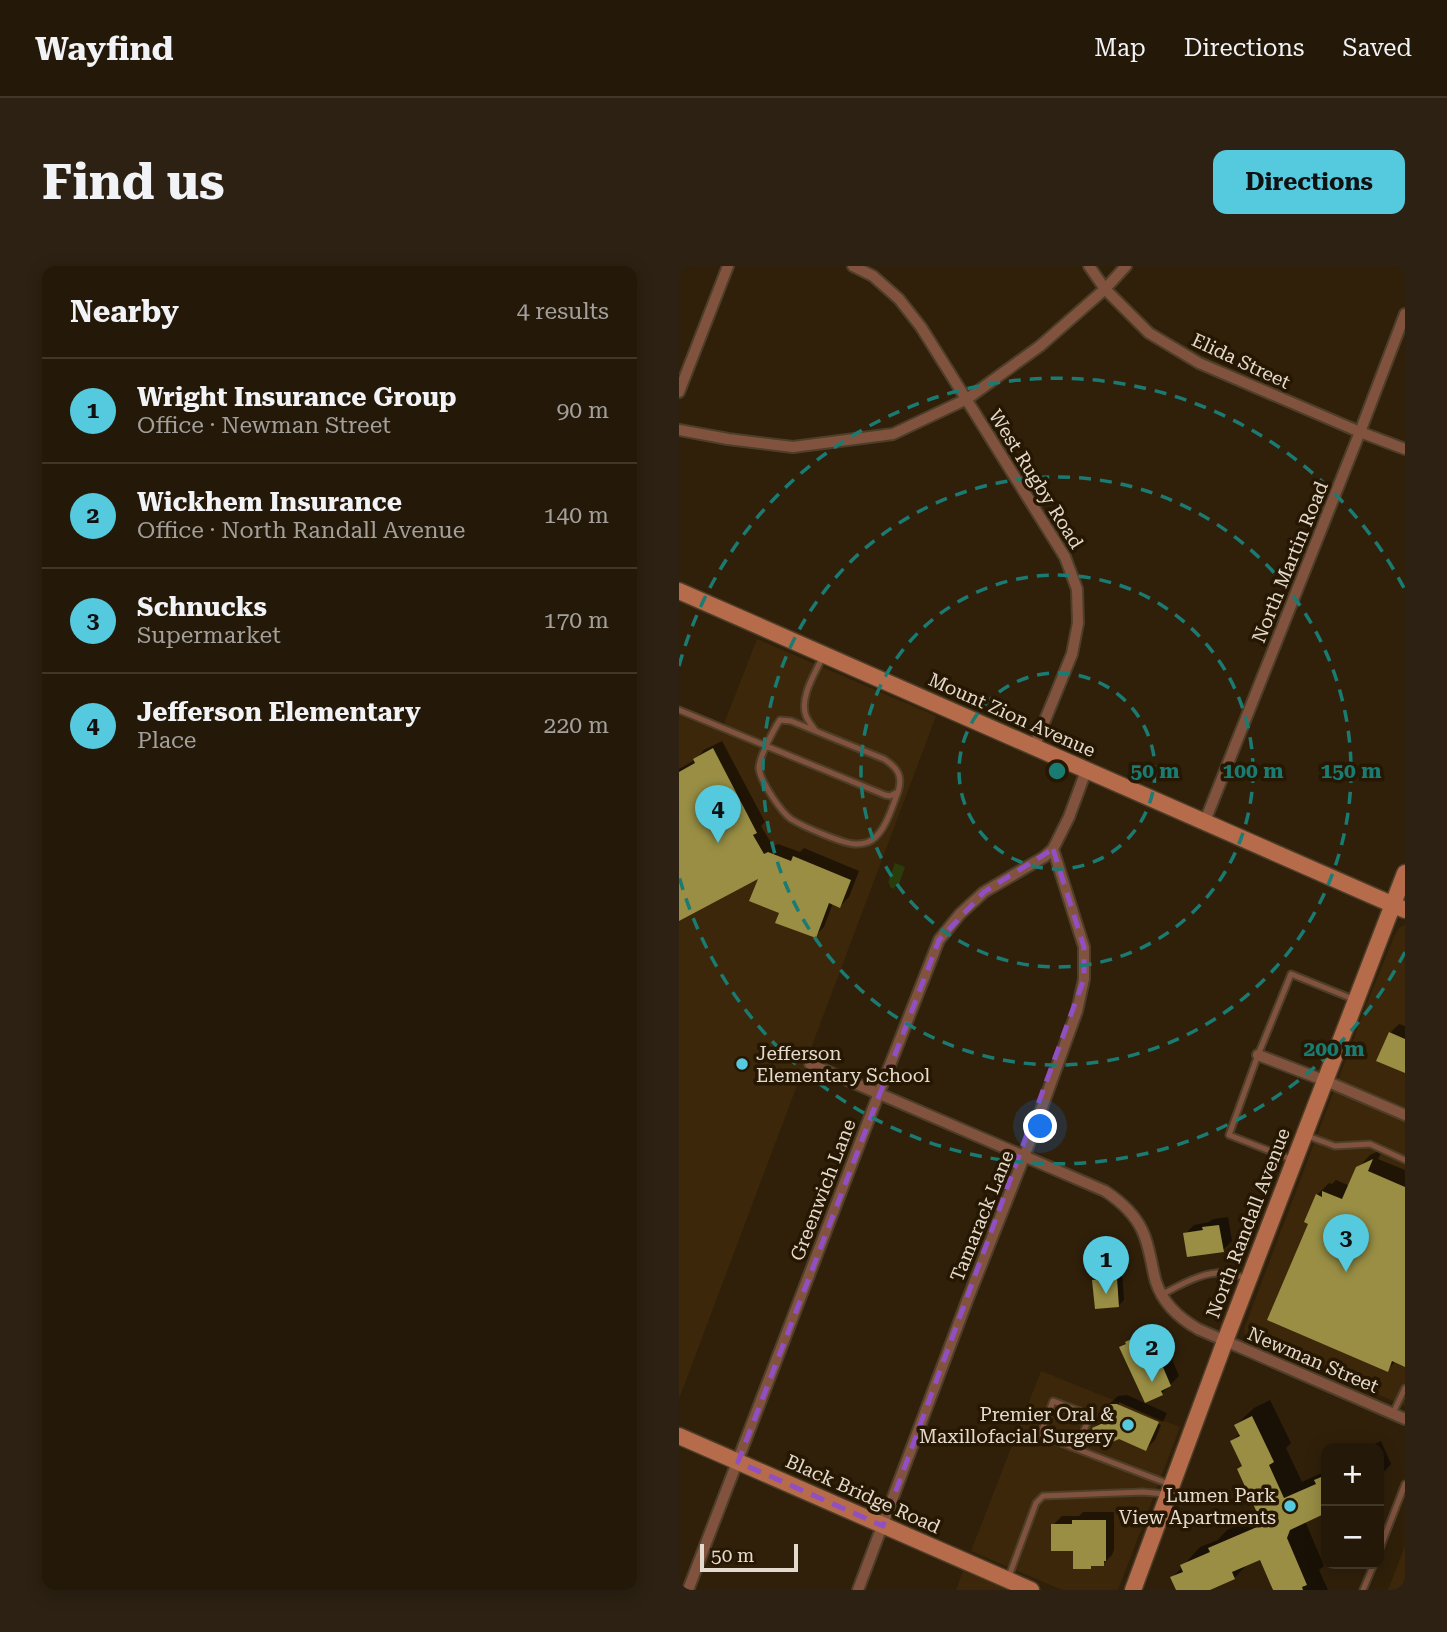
<!DOCTYPE html>
<html lang="en">
<head>
<meta charset="utf-8">
<style>
  body { margin:0; font-family:"Roboto Serif",serif; background:#2c2112; color:#f1f3f6 }
  .controls { position:absolute; right:21px; bottom:21px; display:grid; overflow:hidden; border-radius:14px; box-shadow:0 4px 18px #0003 }
  .controls button { width:63px; height:63px; display:grid; place-items:center; padding:0; border:0; border-bottom:2px solid #413729; background:#241808; color:#f1f3f6; font:35px sans-serif }
  .scale { position:absolute; left:21px; bottom:18px; width:98px; box-sizing:border-box; padding-left:7px; border:4px solid #e4dacd; border-top:0; font-size:19px; line-height:24px; white-space:nowrap; color:#e4dacd; -webkit-text-stroke:5px #261702; paint-order:stroke }
  .you { position:absolute; left:362px; top:861px; width:24px; height:24px; margin:-18px; border:5px solid #fff; border-radius:50%; background:#1a73e8; box-shadow:0 0 0 10px #1a73e833 }
  .badge { display:grid; place-items:center; width:46px; height:46px; border-radius:50%; background:#55cadf; color:#111; font-size:23px; font-weight:700 }
  .pin { position:absolute; translate:-50% -58px; filter:drop-shadow(0 2px 4px #0008) }
  .pin::after { content:''; position:absolute; top:37px; width:24px; height:21px; background:inherit; clip-path:polygon(0 0,100% 0,50% 100%) }
  .list { margin:0; padding:0; list-style:none }
  h2 { display:flex; justify-content:space-between; align-items:center; height:91px; margin:0; padding:0 28px; font-size:30px }
  h2 small { font-size:23px; font-weight:400; color:#a3a09c }
  .list li { display:grid; grid-template-columns:46px 1fr auto; gap:21px; align-items:center; box-sizing:border-box; height:105px; padding:0 28px; border-top:2px solid #413729 }
  .list b { display:block; font-size:26px; white-space:nowrap }
  .list p { margin:0; font-size:23px; white-space:nowrap; color:#a3a09c }
  .list em { font-size:23px; font-style:normal; color:#a3a09c }
  .map { position:relative; flex:none; width:726px; height:1324px; overflow:hidden; border-radius:14px }
  header { display:flex; align-items:center; gap:42px; box-sizing:border-box; height:98px; padding:0 35px; background:#241808; border-bottom:2px solid #413729 }
  header strong { font-size:33px }
  nav { display:flex; gap:38px; margin-inline-start:auto; font-size:24px }
  .intro { display:flex; align-items:center; justify-content:space-between; box-sizing:border-box; height:168px; padding:0 42px }
  h1 { margin:0; font-size:49px }
  .button { padding:18px 32px; border-radius:14px; background:#55cadf; color:#111; font-size:24px; font-weight:700 }
  main { display:flex; gap:42px; padding:0 42px }
  aside { flex:1; background:#241808; border-radius:14px; box-shadow:0 4px 18px #0003 }
  .map>svg:first-child { display:block }
  .built { fill:#3c270a }
  .water { fill:#293c09 }
  .shadow { fill:#0007 }
  .building { fill:#998e44 }
  .lines { fill:none; stroke-linecap:round; stroke-linejoin:round }
  .lane-casing { stroke:#4d3e29; stroke-width:9 }
  .street-casing { stroke:#4d3e29; stroke-width:14 }
  .secondary-casing { stroke:#4d3e29; stroke-width:19 }
  .lane { stroke:#81533e; stroke-width:5 }
  .street { stroke:#81533e; stroke-width:10 }
  .secondary { stroke:#b66c4a; stroke-width:16 }
  .marked { fill:none; stroke:#904fc2; stroke-width:5; stroke-dasharray:14 9; stroke-linejoin:round }
  .ring { fill:none; stroke:#1a7b73; stroke-width:3.5; stroke-dasharray:12 9 }
  .poi-dot { fill:#55cadf; stroke:#261702; stroke-width:2.5 }
  .labels { text-anchor:middle; dominant-baseline:central; stroke-width:7; stroke-linejoin:round; paint-order:stroke }
  .street-label { font-size:19px; fill:#e4dacd; stroke:#261702 }
  .poi-label { font-size:19px; fill:#e4dacd; stroke:#261702; text-anchor:end }
  .centre { fill:#1a7b73; stroke:#261702; stroke-width:3.5 }
  .ring-label { font-size:21px; text-anchor:middle; font-weight:bold; fill:#1a7b73; stroke:#261702; stroke-width:7; stroke-linejoin:round; paint-order:stroke }
</style>
</head>
<body>
<header>
<strong>Wayfind</strong>
<nav><a>Map</a><a>Directions</a><a>Saved</a></nav>
</header>
<div class="intro"><h1>Find us</h1><a class="button">Directions</a></div>
<main>
<aside>
<h2>Nearby<small>4 results</small></h2>
<ul class="list">
<li><span class="badge">1</span><div><b>Wright Insurance Group</b><p>Office · Newman Street</p></div><em>90 m</em></li>
<li><span class="badge">2</span><div><b>Wickhem Insurance</b><p>Office · North Randall Avenue</p></div><em>140 m</em></li>
<li><span class="badge">3</span><div><b>Schnucks</b><p>Supermarket</p></div><em>170 m</em></li>
<li><span class="badge">4</span><div><b>Jefferson Elementary</b><p>Place</p></div><em>220 m</em></li>
</ul>
</aside>
<div class="map">
<svg width="726" height="1324" viewBox="0 0 726 1324">
  <rect width="100%" height="100%" fill="#30200a"/>
  <path class="built" d="M 78,373 L 257,450 L 0,1133 L 0,446 L 43,463 Z
    M 725,659 L 726,659 L 726,1140 L 571,1073 L 566,1069 L 565,1063 L 690,732 L 715,671 L 720,662 Z
    M 362,1105 L 501,1161 L 439,1324 L 383,1324 L 292,1285 Z
    M 726,1280 L 726,1324 L 709,1324 Z
    M 284,1305 L 329,1324 L 277,1324 Z"/>
  <path class="water" d="M 216,597 L 226,601 L 219,621 L 216,620 L 215,623 L 211,621 L 211,618 L 209,617 Z"/>
  <path class="shadow" d="M 43,475 L 86,556 L 82,560 L 94,580 L 99,578 L 121,586 L 125,582 L 180,605 L 170,631 L 161,640 L 154,637 L 145,661 L 136,670 L 83,610 L 0,653 L 0,503 L 16,494 L 25,484 Z
    M 720,758 L 726,760 L 726,805 L 699,794 L 711,767 Z
    M 704,883 L 699,893 L 726,904 L 726,1099 L 717,1095 L 708,1104 L 632,957 L 638,929 L 650,917 L 653,918 L 657,914 L 671,920 L 679,902 L 691,889 Z
    M 549,951 L 553,975 L 544,984 L 506,968 L 515,959 L 530,956 L 534,953 Z
    M 443,1007 L 445,1034 L 439,1040 L 415,1015 L 421,1009 Z
    M 479,1060 L 500,1110 L 483,1127 L 467,1135 L 442,1082 L 457,1067 L 472,1061 L 473,1063 Z
    M 448,1129 L 488,1147 L 484,1156 L 440,1136 L 440,1140 L 482,1159 L 476,1174 L 467,1183 L 415,1162 L 424,1153 L 433,1149 L 430,1138 L 439,1130 Z
    M 591,1134 L 612,1177 L 607,1182 L 623,1216 L 647,1205 L 647,1245 L 626,1255 L 645,1300 L 640,1304 L 649,1324 L 592,1324 L 595,1321 L 582,1292 L 569,1298 L 555,1312 L 526,1324 L 498,1324 L 493,1312 L 521,1281 L 539,1274 L 548,1264 L 582,1250 L 564,1199 L 553,1175 L 561,1167 L 557,1159 L 575,1142 Z
    M 702,1175 L 712,1198 L 700,1211 L 700,1182 L 687,1182 Z
    M 404,1246 L 435,1246 L 435,1284 L 433,1289 L 424,1298 L 414,1298 L 411,1302 L 374,1259 L 383,1250 L 400,1250 Z"/>
  <path class="building" d="M 34,482 L 78,567 L 74,569 L 85,588 L 89,586 L 112,595 L 114,590 L 172,614 L 161,642 L 150,637 L 137,672 L 96,657 L 100,647 L 70,635 L 79,613 L 0,655 L 0,506 L 16,497 L 14,493 Z
    M 710,766 L 726,773 L 726,807 L 697,795 Z
    M 694,893 L 689,905 L 726,921 L 726,1101 L 713,1095 L 709,1106 L 588,1054 L 629,958 L 625,956 L 637,928 L 643,931 L 643,925 L 663,933 L 677,901 Z
    M 540,959 L 545,986 L 508,991 L 504,967 L 524,964 L 523,961 Z
    M 438,1012 L 440,1041 L 416,1043 L 413,1014 Z
    M 463,1068 L 464,1071 L 470,1068 L 492,1120 L 482,1125 L 484,1129 L 466,1137 L 440,1081 L 447,1078 L 446,1076 Z
    M 428,1138 L 438,1138 L 480,1156 L 467,1185 L 440,1173 L 422,1181 L 413,1162 L 433,1153 Z
    M 573,1150 L 595,1196 L 590,1199 L 605,1232 L 637,1218 L 635,1214 L 647,1209 L 647,1247 L 611,1264 L 608,1272 L 628,1319 L 623,1321 L 624,1324 L 594,1324 L 581,1294 L 553,1306 L 556,1313 L 531,1324 L 497,1324 L 491,1311 L 504,1306 L 501,1299 L 531,1286 L 529,1282 L 578,1261 L 580,1251 L 558,1203 L 563,1200 L 551,1175 L 561,1170 L 555,1159 Z
    M 393,1254 L 427,1254 L 427,1295 L 425,1295 L 425,1300 L 412,1300 L 412,1303 L 394,1303 L 394,1285 L 372,1285 L 372,1258 L 393,1258 Z"/>
  <g class="lines">
    <g class="lane-casing">
      <path id="lane" d="M 0,444 L 206,529 L 211,530 L 219,526 C 224,510 219,502 205,493 L 112,455 L 101,454 C 95,463 79,493 80,503 C 82,516 102,546 112,553 C 123,560 166,579 178,578 C 183,578 190,576 193,574 C 207,564 213,541 219,526
        M 136,464 C 133,460 129,455 127,450 C 120,431 137,406 144,390
        M 626,869 L 656,880 L 691,878 L 726,894
        M 614,894 L 550,869 L 579,789 L 612,708 L 674,733
        M 482,1029 C 503,1018 526,1004 551,1007 C 556,1008 562,1011 567,1013
        M 714,1147 L 726,1122
        M 398,1183 L 411,1149 L 374,1135 L 361,1169 L 490,1218
        M 700,1285 L 726,1218
        M 330,1310 L 357,1237 L 364,1230 L 464,1226 L 486,1228
        M 684,1324 L 695,1298"/>
    </g>
    <g class="street-casing">
      <path id="street" d="M 174,0 L 194,10 L 220,33 L 242,61 L 386,291 L 398,323 L 399,357 L 393,388 L 355,481
        M 410,0 L 426,23 L 470,67 L 520,97 L 681,166 L 726,183
        M 0,126 L 49,0
        M 0,164 L 49,173 L 114,181 L 214,168 L 288,133 L 361,80 L 426,23 L 447,0
        M 526,555 L 681,166 L 726,48
        M 579,789 L 647,815 L 726,849
        M 131,798 L 426,925 C 441,935 455,947 463,964 C 471,980 472,999 477,1016 C 484,1038 500,1052 519,1063 L 726,1153
        M 9,1324 L 200,827 L 260,674 L 281,648 L 305,626 L 365,591 L 374,583 L 390,551 L 407,505
        M 179,1324 L 288,1035 L 345,891 L 398,745 L 405,713 L 405,681 L 374,583"/>
    </g>
    <g class="secondary-casing">
      <path id="secondary" d="M 0,325 L 726,644
        M 0,1170 L 352,1324
        M 454,1324 L 546,1075 L 726,607"/>
    </g>
    <use href="#lane" class="lane"/>
    <use href="#street" class="street"/>
    <use href="#secondary" class="secondary"/>
  </g>
  <path class="marked" d="M 374,583 L 405,681 L 405,713 L 204,1260 L 59,1196 L 260,674 L 305,626 Z"/>
  <g class="ring">
    <circle cx="378" cy="505" r="98"/>
    <circle cx="378" cy="505" r="196"/>
    <circle cx="378" cy="505" r="294"/>
    <path d="M726 686A392 392 0 0 1 0 610M0 400A392 392 0 0 1 726 324"/>
  </g>
  <g class="poi-dot">
    <circle cx="63" cy="798" r="7"/>
    <circle cx="449" cy="1159" r="7"/>
    <circle cx="611" cy="1240" r="7"/>
  </g>
  <g class="labels">
    <g class="street-label">
      <text transform="translate(562 95) rotate(25)">Elida Street</text>
      <text transform="translate(357 213) rotate(58)">West Rugby Road</text>
      <text transform="translate(611 296) rotate(-68)">North Martin Road</text>
      <text transform="translate(333 449) rotate(24)">Mount Zion Avenue</text>
      <text transform="translate(144 924) rotate(-69)">Greenwich Lane</text>
      <text transform="translate(303 950) rotate(-68)">Tamarack Lane</text>
      <text transform="translate(569 957) rotate(-69)">North Randall Avenue</text>
      <text transform="translate(634 1094) rotate(23)">Newman Street</text>
      <text transform="translate(184 1228) rotate(24)">Black Bridge Road</text>
    </g>
    <g class="poi-label">
      <text x="77" y="787" text-anchor="start">Jefferson<tspan x="77" dy="22">Elementary School</tspan></text>
      <text x="435" y="1148">Premier Oral &amp;<tspan x="435" dy="22">Maxillofacial Surgery</tspan></text>
      <text x="597" y="1229">Lumen Park<tspan x="597" dy="22">View Apartments</tspan></text>
    </g>
  </g>
  <circle cx="378" cy="505" r="10" class="centre"/>
  <g class="ring-label">
    <text x="476" y="512">50 m</text>
    <text x="574" y="512">100 m</text>
    <text x="672" y="512">150 m</text>
    <text x="655" y="790">200 m</text>
  </g>
</svg>
<div class="controls">
<button>+</button>
<button>−</button>
</div>
<div class="scale">50 m</div>
<div class="you"></div>
<div class="pin badge" style="left:427px;top:1028px">1</div>
<div class="pin badge" style="left:473px;top:1116px">2</div>
<div class="pin badge" style="left:667px;top:1006px">3</div>
<div class="pin badge" style="left:39px;top:577px">4</div>
</div>
</main>
</body>
</html>
